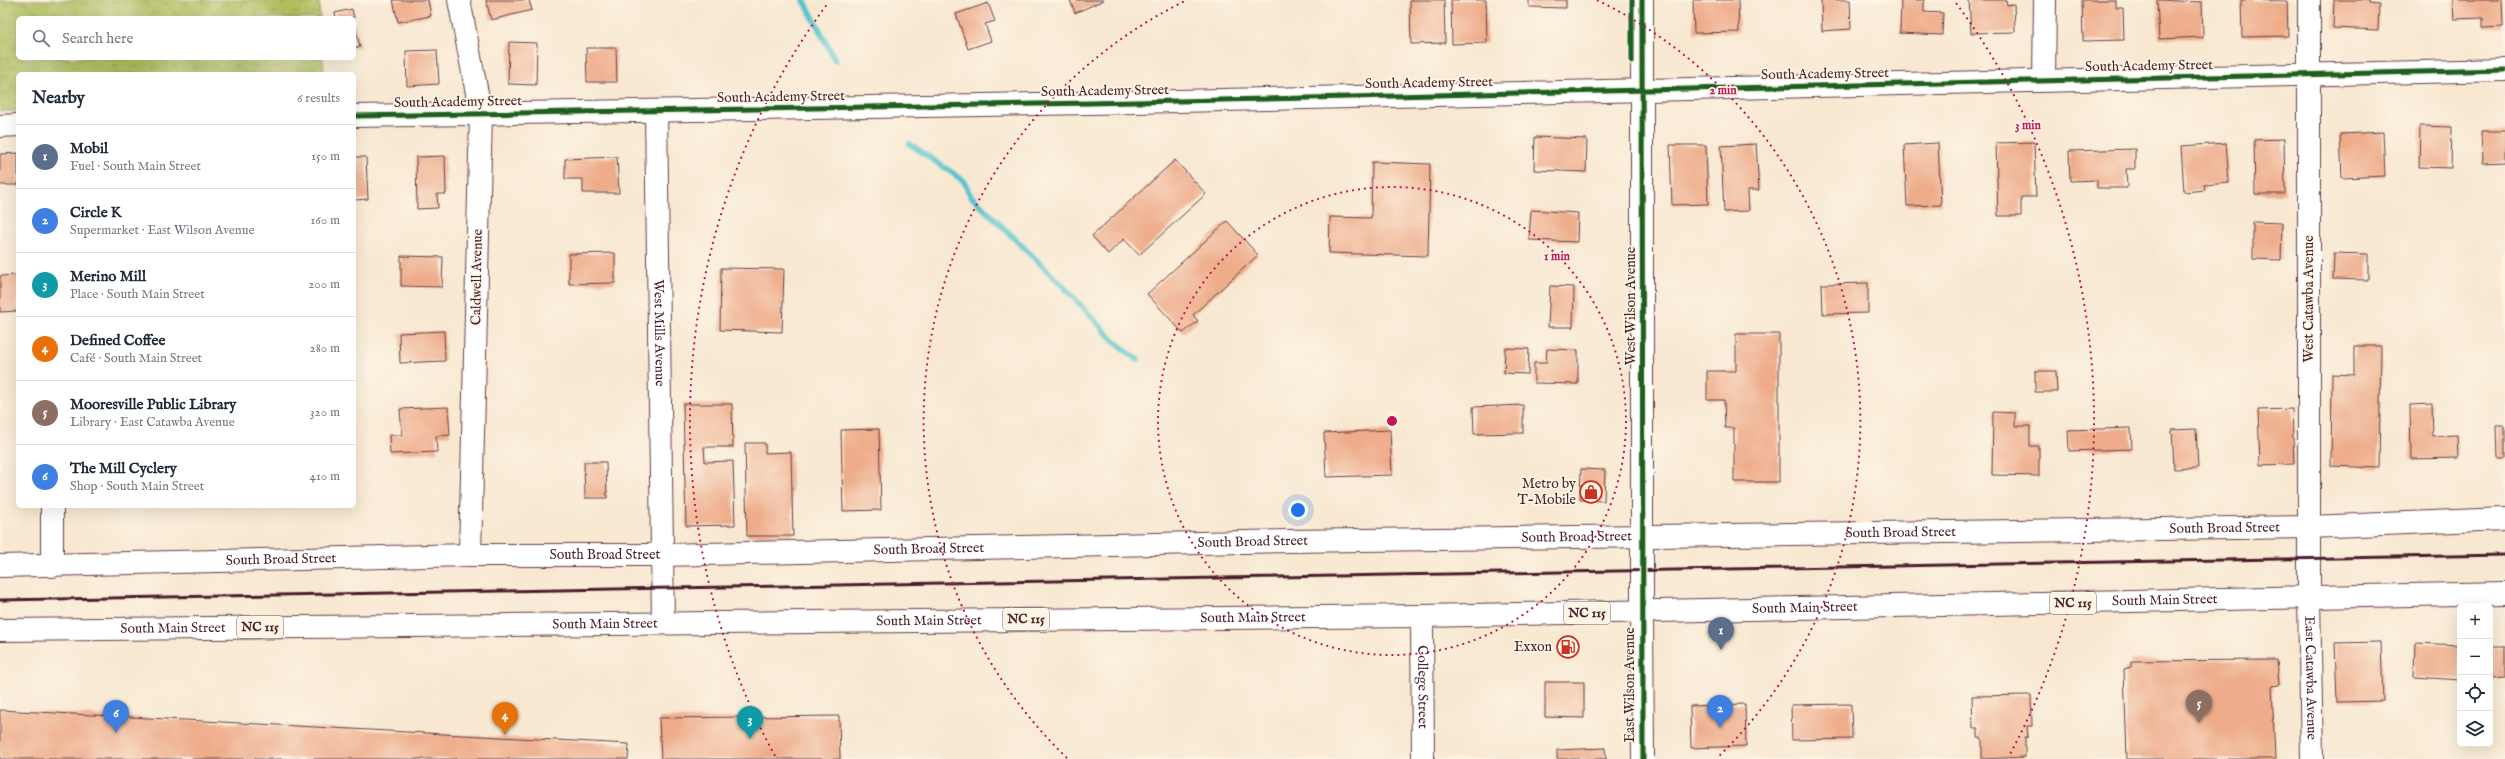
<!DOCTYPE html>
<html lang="en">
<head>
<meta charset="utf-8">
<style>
  body { margin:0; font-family:"IM FELL English",serif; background:#f2f2f3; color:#1f2937 }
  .controls { position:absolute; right:12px; bottom:12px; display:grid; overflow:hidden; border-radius:6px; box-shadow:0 4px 16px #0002 }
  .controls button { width:36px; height:36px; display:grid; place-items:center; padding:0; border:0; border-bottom:1px solid #e0e1e3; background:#fff; color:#1f2937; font:20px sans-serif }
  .you { position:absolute; left:1298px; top:510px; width:14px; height:14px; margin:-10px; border:3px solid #fff; border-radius:50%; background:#1a73e8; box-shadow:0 0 0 6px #1a73e833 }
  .badge { display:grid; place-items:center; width:26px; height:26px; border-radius:50%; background:#c8321e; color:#fff; font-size:13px; font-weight:700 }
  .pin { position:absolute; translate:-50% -33px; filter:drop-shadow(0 1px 2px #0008) }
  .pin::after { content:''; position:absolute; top:21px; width:14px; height:12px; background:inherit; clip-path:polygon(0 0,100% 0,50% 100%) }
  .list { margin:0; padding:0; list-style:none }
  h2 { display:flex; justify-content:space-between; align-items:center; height:52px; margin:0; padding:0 16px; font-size:17px }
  h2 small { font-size:13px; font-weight:400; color:#747a83 }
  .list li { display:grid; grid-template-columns:26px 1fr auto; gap:12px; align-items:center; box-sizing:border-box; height:64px; padding:0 16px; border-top:1px solid #e0e1e3 }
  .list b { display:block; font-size:15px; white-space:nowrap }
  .list p { margin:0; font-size:13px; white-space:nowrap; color:#747a83 }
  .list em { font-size:13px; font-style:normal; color:#747a83 }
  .icon { flex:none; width:22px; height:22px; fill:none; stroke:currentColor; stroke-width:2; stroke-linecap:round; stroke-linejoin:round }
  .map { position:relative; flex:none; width:2505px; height:759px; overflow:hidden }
  .search { position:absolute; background:#fff; box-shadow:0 4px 16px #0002; left:16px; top:16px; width:340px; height:44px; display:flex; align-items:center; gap:10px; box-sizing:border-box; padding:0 14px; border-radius:6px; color:#747a83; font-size:15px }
  .panel { position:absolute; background:#fff; box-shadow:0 4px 16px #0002; left:16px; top:72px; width:340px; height:436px; border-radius:6px }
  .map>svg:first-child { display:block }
  .park { fill:url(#park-crowns); stroke:#7e6f46 }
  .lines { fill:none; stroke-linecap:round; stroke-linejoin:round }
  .stream { stroke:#58c5ce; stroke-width:6 }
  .building { fill:#eeac8a }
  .minor-casing { stroke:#643d44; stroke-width:24 }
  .tertiary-casing { stroke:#643d44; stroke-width:24 }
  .primary-casing { stroke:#643d44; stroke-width:24 }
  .minor { stroke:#fff; stroke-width:22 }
  .tertiary { stroke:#fff; stroke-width:22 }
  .primary { stroke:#fff; stroke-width:22 }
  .rail { stroke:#4a1f2b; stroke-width:3 }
  .cycleway-casing { stroke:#fcf5e5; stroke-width:8 }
  .cycleway { stroke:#1b5e20; stroke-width:5 }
  .ring { fill:none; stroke:#c2185b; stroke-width:2; stroke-dasharray:2 4 }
  .labels { text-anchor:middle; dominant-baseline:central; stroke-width:3.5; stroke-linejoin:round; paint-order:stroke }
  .shield { fill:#fcf5e5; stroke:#7f5f63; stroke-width:1 }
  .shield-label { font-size:13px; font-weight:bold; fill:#4a1f2b }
  .street-label { font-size:14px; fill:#4a1f2b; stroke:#fcf5e5 }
  .poi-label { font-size:14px; fill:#4a1f2b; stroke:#fcf5e5; text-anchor:end }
  .centre { fill:#c2185b; stroke:#fcf5e5; stroke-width:2 }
  .ring-label { font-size:12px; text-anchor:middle; font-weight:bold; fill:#c2185b; stroke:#fcf5e5; stroke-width:3.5; stroke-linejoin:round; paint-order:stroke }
</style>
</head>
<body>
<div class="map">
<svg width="2505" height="759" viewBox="0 0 2505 759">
  <defs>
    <pattern id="park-crowns" width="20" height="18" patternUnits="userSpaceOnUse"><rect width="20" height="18" fill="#b1bf61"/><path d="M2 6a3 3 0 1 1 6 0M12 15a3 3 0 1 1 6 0" fill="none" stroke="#929b50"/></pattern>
  </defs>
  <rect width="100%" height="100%" fill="#fcf5e5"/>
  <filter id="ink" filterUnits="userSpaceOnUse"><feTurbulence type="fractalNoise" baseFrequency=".025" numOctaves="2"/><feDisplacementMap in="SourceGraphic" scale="8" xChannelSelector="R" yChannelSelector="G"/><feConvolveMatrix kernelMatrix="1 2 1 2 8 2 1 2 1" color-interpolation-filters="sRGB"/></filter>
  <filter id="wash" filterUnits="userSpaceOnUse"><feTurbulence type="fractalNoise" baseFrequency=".012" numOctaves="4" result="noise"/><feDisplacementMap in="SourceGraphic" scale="16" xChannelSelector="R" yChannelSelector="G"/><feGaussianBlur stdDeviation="0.9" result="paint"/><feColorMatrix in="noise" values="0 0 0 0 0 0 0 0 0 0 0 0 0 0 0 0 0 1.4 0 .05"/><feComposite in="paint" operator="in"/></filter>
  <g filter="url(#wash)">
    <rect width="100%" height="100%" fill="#f8e8d1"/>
    <path class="park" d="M 0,0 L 319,0 L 320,18 L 18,18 L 18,58 L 323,58 L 324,74 L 18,74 L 18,111 L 0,111 Z"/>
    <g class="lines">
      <path class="stream" d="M 804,0 L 835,60
        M 910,144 L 964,181 L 970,195 L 1062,285 L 1115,342 L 1138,360"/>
    </g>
    <g id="blocks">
      <path class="building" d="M 393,0 L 428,0 L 431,16 L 398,22 Z
        M 486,0 L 529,0 L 532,10 L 491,20 Z
        M 1070,0 L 1104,0 L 1075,13 Z
        M 1410,0 L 1444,0 L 1445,43 L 1411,44 Z
        M 1451,0 L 1486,0 L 1487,43 L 1452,44 Z
        M 1529,0 L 1566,0 L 1566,8 L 1529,7 Z
        M 1693,0 L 1738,0 L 1739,32 L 1694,33 Z
        M 1821,0 L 1850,0 L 1851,29 L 1822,31 Z
        M 1901,0 L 1924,0 L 1924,12 L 1943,13 L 1942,35 L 1900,33 Z
        M 1969,0 L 2006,0 L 2007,5 L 2014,4 L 2015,32 L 1971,33 Z
        M 2082,0 L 2116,0 L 2116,8 L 2123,8 L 2124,40 L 2083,41 Z
        M 2157,0 L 2202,2 L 2203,37 L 2159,39 Z
        M 2241,0 L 2287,1 L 2288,36 L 2242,37 Z
        M 2334,0 L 2369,0 L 2369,4 L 2379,5 L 2378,30 L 2333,28 Z
        M 2453,0 L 2502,0 L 2503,27 L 2483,28 L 2483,18 L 2454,19 Z
        M 988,3 L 995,21 L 985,24 L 991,41 L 968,49 L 956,14 Z
        M 352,9 L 354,18 L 336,18 L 335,13 Z
        M 354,22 L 360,47 L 354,48 Z
        M 509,42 L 537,43 L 536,85 L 508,84 Z
        M 586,48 L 616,48 L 617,82 L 587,82 Z
        M 437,50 L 439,84 L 407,86 L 406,51 Z
        M 2420,126 L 2452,127 L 2451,168 L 2419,167 Z
        M 2482,131 L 2505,131 L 2505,162 L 2483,163 Z
        M 2383,132 L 2385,176 L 2342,178 L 2340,134 Z
        M 1535,137 L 1587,139 L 1586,172 L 1534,170 Z
        M 2284,139 L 2285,194 L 2255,194 L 2254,140 Z
        M 2034,142 L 2036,197 L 2021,197 L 2021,216 L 1998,216 L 1996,143 Z
        M 1938,143 L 1941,205 L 1907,206 L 1904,145 Z
        M 2226,143 L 2229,183 L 2204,185 L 2205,190 L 2184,192 L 2181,146 Z
        M 1756,144 L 1759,190 L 1748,190 L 1749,211 L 1724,212 L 1721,146 Z
        M 1670,145 L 1706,145 L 1708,204 L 1672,205 Z
        M 2135,149 L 2135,169 L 2126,169 L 2127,188 L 2097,188 L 2097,180 L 2070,181 L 2069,151 Z
        M 18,153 L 18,185 L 0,185 L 0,154 Z
        M 445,156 L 446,194 L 437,194 L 438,208 L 417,209 L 416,157 Z
        M 354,157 L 366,157 L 368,199 L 354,200 Z
        M 617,157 L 619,193 L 583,193 L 583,179 L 565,179 L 565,159 Z
        M 1175,160 L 1206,194 L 1139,255 L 1124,239 L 1108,254 L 1092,236 Z
        M 1372,162 L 1430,164 L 1428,256 L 1329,253 L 1330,217 L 1371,218 Z
        M 1531,210 L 1578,213 L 1577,242 L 1529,240 Z
        M 1227,221 L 1258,255 L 1193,315 L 1198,321 L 1183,333 L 1147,294 Z
        M 2253,222 L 2282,223 L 2281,260 L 2253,259 Z
        M 615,253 L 615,283 L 569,284 L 569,254 Z
        M 2334,253 L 2368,254 L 2368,280 L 2333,279 Z
        M 401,256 L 443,257 L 442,287 L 401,286 Z
        M 721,268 L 784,269 L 782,332 L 720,330 Z
        M 18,275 L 18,311 L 0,312 L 0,276 Z
        M 1868,283 L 1868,313 L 1823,314 L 1822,284 Z
        M 1550,286 L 1574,287 L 1573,327 L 1548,327 Z
        M 444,331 L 445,361 L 400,363 L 399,333 Z
        M 1736,334 L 1779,334 L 1779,482 L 1734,482 L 1734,428 L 1725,428 L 1724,400 L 1707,400 L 1707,371 L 1736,371 Z
        M 2354,346 L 2381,346 L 2379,468 L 2331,466 L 2332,374 L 2354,375 Z
        M 1505,348 L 1529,349 L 1528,374 L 1504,373 Z
        M 1547,349 L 1578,350 L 1578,384 L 1534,383 L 1534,363 L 1546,363 Z
        M 2035,371 L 2056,371 L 2057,392 L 2035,392 Z
        M 683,404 L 732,404 L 733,447 L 704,447 L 705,462 L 733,461 L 735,525 L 686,526 Z
        M 2432,404 L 2433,436 L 2457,435 L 2458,458 L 2411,459 L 2410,405 Z
        M 1523,405 L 1523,433 L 1474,434 L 1473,407 Z
        M 448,407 L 450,435 L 436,436 L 437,452 L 390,454 L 389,435 L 402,435 L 400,409 Z
        M 2292,409 L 2294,464 L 2260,465 L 2258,410 Z
        M 1993,412 L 2015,413 L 2015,426 L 2030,426 L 2030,446 L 2039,446 L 2039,476 L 1992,475 Z
        M 2497,426 L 2505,426 L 2505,459 L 2498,459 Z
        M 2131,428 L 2132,449 L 2069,451 L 2068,430 Z
        M 879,429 L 881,510 L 843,511 L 841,430 Z
        M 2196,429 L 2198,468 L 2174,469 L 2172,430 Z
        M 1390,430 L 1392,475 L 1326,477 L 1324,433 Z
        M 745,443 L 765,443 L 765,453 L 791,452 L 793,536 L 747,536 Z
        M 584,462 L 606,462 L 607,498 L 585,498 Z
        M 1581,469 L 1605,470 L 1604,501 L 1580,500 Z
        M 2381,642 L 2383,701 L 2337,702 L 2335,643 Z
        M 2415,643 L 2460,645 L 2460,680 L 2414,677 Z
        M 2490,647 L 2505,647 L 2505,678 L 2490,679 Z
        M 2277,660 L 2279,685 L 2272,686 L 2275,759 L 2127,759 L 2124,669 L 2131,667 L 2131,661 Z
        M 1545,682 L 1584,682 L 1584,718 L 1545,717 Z
        M 2031,695 L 2032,726 L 2027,726 L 2028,737 L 2025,737 L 2025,757 L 1982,759 L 1982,738 L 1978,738 L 1978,728 L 1973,728 L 1972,696 Z
        M 1745,704 L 1746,746 L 1691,748 L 1690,706 Z
        M 1851,704 L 1852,739 L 1792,740 L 1791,705 Z
        M 0,710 L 629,744 L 628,759 L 0,759 Z
        M 839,716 L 840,759 L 661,759 L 659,718 Z
        M 1605,748 L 1606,759 L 1557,759 L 1557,750 Z"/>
    </g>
  </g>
  <g filter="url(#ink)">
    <use href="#blocks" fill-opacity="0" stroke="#643d44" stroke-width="1"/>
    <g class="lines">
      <g class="minor-casing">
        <g id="minor">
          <path d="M 459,0 L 481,114 L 470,555"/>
          <path id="s1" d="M 2309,0 L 2309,598 L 2312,759"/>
          <path d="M 2044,80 L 2045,0"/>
          <path id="s2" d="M 656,111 L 663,622"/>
          <path d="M 354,116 L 1090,103 L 2505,70"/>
          <path d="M 0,126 L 18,125"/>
          <path d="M 52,566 L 52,506"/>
          <path d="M 1642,612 L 1643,759"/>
          <path id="s3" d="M 1422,616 L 1423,759"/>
        </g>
      </g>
      <g class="tertiary-casing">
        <g id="tertiary">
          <path id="s4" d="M 0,566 L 470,555 L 662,555 L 1288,541 L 2309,527 L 2505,519"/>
          <path d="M 1642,612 L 1642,0"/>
        </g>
      </g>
      <g class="primary-casing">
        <g id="primary">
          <path id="s5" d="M 0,630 L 1422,616 L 2505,593"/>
        </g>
      </g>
      <use href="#minor" class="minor"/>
      <use href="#tertiary" class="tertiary"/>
      <use href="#primary" class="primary"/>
      <path class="rail" d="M 0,600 L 2505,555"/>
      <g class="cycleway-casing">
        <path id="cycleway" d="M 1642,0 L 1643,759
          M 1632,61 L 1632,0
          M 354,116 L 1090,103 L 2505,70"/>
      </g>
      <use href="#cycleway" class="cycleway"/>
    </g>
  </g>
  <g class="ring">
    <circle cx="1392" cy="421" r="234"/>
    <path d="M1067 758A468 468 0 0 1 1187 0M1597 0A468 468 0 0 1 1717 758"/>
    <path d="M775 756A702 702 0 0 1 828 3M1956 3A702 702 0 0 1 2009 756"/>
  </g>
  <defs>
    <g id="shop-ring" transform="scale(1.15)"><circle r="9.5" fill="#fcf5e5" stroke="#c8321e" stroke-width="1.5"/><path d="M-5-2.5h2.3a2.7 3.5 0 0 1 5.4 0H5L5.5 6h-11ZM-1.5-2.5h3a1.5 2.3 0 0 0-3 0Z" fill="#c8321e"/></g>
    <g id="fuel-ring" transform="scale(1.15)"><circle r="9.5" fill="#fcf5e5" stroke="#c8321e" stroke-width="1.5"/><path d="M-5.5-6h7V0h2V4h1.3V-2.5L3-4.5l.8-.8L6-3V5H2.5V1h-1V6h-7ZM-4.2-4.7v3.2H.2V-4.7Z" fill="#c8321e"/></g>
  </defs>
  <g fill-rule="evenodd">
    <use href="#shop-ring" x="1591" y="492"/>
    <use href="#fuel-ring" x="1568" y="647"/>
  </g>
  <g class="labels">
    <g class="shield">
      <rect x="2050" y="592" width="46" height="22" rx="3"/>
      <rect x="1564" y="602" width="46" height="22" rx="3"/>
      <rect x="1003" y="608" width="46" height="22" rx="3"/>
      <rect x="237" y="616" width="46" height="22" rx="3"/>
    </g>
    <g class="shield-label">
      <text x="2073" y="603">NC 115</text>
      <text x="1587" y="613">NC 115</text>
      <text x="1026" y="619">NC 115</text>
      <text x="260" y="627">NC 115</text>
    </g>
    <g class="street-label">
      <text transform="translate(2149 66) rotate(-1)">South Academy Street</text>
      <text transform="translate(1825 74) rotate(-1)">South Academy Street</text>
      <text transform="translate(1429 83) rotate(-1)">South Academy Street</text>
      <text transform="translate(1105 91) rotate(-1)">South Academy Street</text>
      <text transform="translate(781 97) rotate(-1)">South Academy Street</text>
      <text transform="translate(458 102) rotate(-1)">South Academy Street</text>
      <text transform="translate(477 277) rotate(-89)">Caldwell Avenue</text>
      <text transform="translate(2309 299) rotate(-90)">West Catawba Avenue</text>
      <text transform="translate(1631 306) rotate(-90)">West Wilson Avenue</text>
      <text stroke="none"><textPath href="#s2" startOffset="222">West Mills Avenue</textPath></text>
      <text stroke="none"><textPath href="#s4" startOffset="2225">South Broad Street</textPath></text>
      <text stroke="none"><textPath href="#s4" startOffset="1901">South Broad Street</textPath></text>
      <text stroke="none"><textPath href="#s4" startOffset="1577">South Broad Street</textPath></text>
      <text stroke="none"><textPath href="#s4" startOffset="1253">South Broad Street</textPath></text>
      <text stroke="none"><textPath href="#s4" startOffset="929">South Broad Street</textPath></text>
      <text stroke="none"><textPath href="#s4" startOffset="605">South Broad Street</textPath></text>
      <text stroke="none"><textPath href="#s4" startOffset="281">South Broad Street</textPath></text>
      <text stroke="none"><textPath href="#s5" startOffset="2165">South Main Street</textPath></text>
      <text stroke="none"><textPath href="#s5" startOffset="1805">South Main Street</textPath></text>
      <text stroke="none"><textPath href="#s5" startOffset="1253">South Main Street</textPath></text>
      <text stroke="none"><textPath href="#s5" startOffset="929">South Main Street</textPath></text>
      <text stroke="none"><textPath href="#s5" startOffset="605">South Main Street</textPath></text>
      <text stroke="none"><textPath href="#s5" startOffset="173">South Main Street</textPath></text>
      <text stroke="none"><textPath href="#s1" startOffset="678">East Catawba Avenue</textPath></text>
      <text transform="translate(1630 685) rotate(-90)">East Wilson Avenue</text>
      <text stroke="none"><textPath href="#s3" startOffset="71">College Street</textPath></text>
    </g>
    <g class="poi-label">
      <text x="1576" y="484">Metro by<tspan x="1576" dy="16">T-Mobile</tspan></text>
      <text x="1552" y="647">Exxon</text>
    </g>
  </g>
  <circle cx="1392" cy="421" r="6" class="centre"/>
  <g class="ring-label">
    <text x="1723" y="94">2 min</text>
    <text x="2028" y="129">3 min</text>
    <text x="1557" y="260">1 min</text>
  </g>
</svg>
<div class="controls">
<button>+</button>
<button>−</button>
<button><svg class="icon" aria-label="locate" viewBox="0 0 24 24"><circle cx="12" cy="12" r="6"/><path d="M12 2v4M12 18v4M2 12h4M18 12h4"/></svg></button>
<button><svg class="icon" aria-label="layers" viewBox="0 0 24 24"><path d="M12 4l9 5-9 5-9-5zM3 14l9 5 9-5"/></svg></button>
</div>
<div class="you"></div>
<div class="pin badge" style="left:1721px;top:650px;background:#5c6f8a">1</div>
<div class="pin badge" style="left:1720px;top:728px;background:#3f7fe0">2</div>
<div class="pin badge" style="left:750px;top:739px;background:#0f9aa8">3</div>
<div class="pin badge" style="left:505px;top:735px;background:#e8710a">4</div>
<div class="pin badge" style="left:2199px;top:723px;background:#8d6e63">5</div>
<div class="pin badge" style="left:116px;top:733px;background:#3f7fe0">6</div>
<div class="search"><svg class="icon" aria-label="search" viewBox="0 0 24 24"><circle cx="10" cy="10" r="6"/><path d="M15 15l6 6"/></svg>Search here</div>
<section class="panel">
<h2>Nearby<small>6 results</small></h2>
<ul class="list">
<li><span class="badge" style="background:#5c6f8a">1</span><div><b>Mobil</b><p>Fuel · South Main Street</p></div><em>150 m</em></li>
<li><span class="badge" style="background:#3f7fe0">2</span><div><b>Circle K</b><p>Supermarket · East Wilson Avenue</p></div><em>160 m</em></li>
<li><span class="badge" style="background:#0f9aa8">3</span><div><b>Merino Mill</b><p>Place · South Main Street</p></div><em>200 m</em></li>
<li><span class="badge" style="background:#e8710a">4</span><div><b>Defined Coffee</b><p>Café · South Main Street</p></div><em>280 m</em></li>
<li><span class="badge" style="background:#8d6e63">5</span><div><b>Mooresville Public Library</b><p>Library · East Catawba Avenue</p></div><em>320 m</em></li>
<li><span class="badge" style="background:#3f7fe0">6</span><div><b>The Mill Cyclery</b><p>Shop · South Main Street</p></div><em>410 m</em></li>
</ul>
</section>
</div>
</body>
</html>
